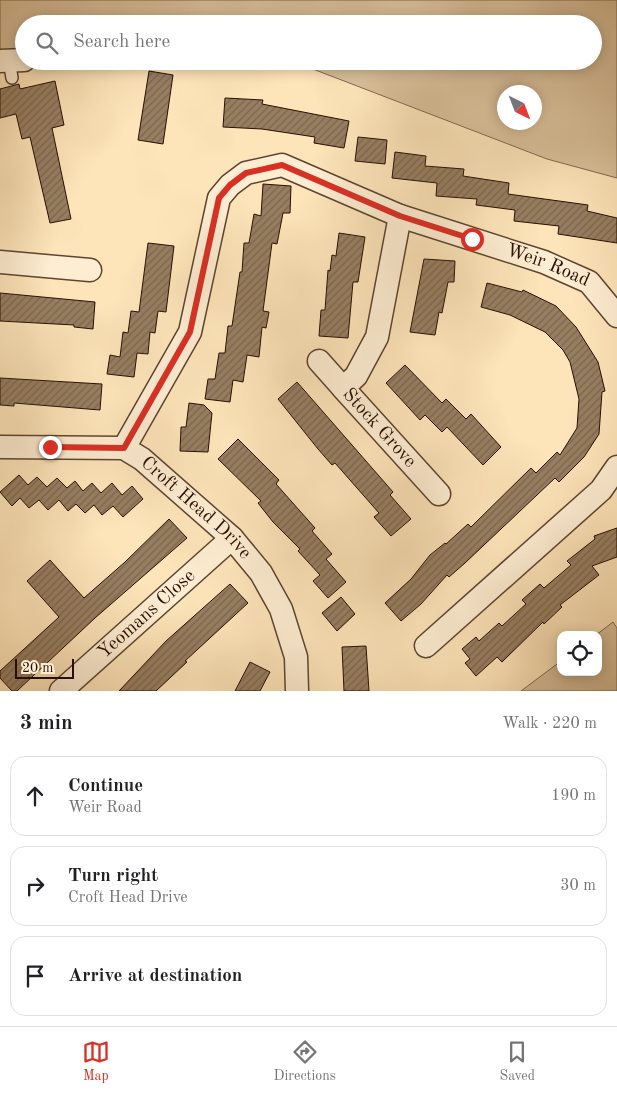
<!DOCTYPE html>
<html lang="en">
<head>
<meta charset="utf-8">
<style>
  body { margin:0; font-family:"Old Standard TT",serif; background:#f6f6f6; color:#202124 }
  .controls { position:absolute; right:15px; bottom:15px; display:grid; overflow:hidden; border-radius:10px; box-shadow:0 2px 12px #0003 }
  .controls button { width:45px; height:45px; display:grid; place-items:center; padding:0; border:0; border-bottom:1px solid #e0e0e0; background:#fff; color:#202124; font:25px sans-serif }
  .compass { position:absolute; left:497px; top:85px; width:45px; height:45px; border-radius:50%; background:#fff; box-shadow:0 2px 12px #0003; rotate:138deg }
  .scale { position:absolute; left:15px; bottom:12px; width:59px; box-sizing:border-box; padding-left:5px; border:2px solid #280f01; border-top:0; font-size:14px; line-height:18px; white-space:nowrap; color:#280f01; -webkit-text-stroke:4px #feedd2; paint-order:stroke }
  .stop { position:absolute; width:15px; height:15px; margin:-11px; border:4px solid #d93025; border-radius:50%; background:#fff }
  .stop.end { background:#d93025; border-color:#fff; box-shadow:0 1px 5px #0008 }
  .list { margin:0; padding:0; list-style:none }
  h2 { display:flex; justify-content:space-between; align-items:center; height:65px; margin:0; padding:0 20px; font-size:21px }
  h2 small { font-size:16px; font-weight:400; color:#757577 }
  .list li { display:grid; grid-template-columns:32px 1fr auto; gap:15px; align-items:center; box-sizing:border-box; height:80px; margin:0 10px 10px; padding:0 10px; border:1px solid #e0e0e0; border-radius:15px }
  .list b { display:block; font-size:19px; white-space:nowrap }
  .list p { margin:0; font-size:16px; white-space:nowrap; color:#757577 }
  .list em { font-size:16px; font-style:normal; color:#757577 }
  .icon { flex:none; width:28px; height:28px; fill:none; stroke:currentColor; stroke-width:2; stroke-linecap:round; stroke-linejoin:round }
  .map { position:relative; flex:none; width:617px; height:691px; overflow:hidden }
  .search { position:absolute; background:#fff; box-shadow:0 2px 12px #0003; left:15px; right:15px; top:15px; height:55px; display:flex; align-items:center; gap:12px; box-sizing:border-box; padding:0 18px; border-radius:28px; color:#757577; font-size:19px }
  .sheet { height:335px; background:#fff }
  nav { display:flex; justify-content:space-around; align-items:center; box-sizing:border-box; height:70px; border-top:1px solid #e0e0e0; background:#fff; font-size:14px; color:#757577 }
  nav a { display:grid; justify-items:center; gap:2px }
  nav .on { color:#d93025 }
  .map>svg:first-child { display:block }
  .grass { fill:#d9c09a; stroke:#80684e; fill-rule:evenodd }
  .building { fill:url(#building-hatch); stroke:#280f01 }
  .lines { fill:none; stroke-linecap:round; stroke-linejoin:round }
  .service-casing { stroke:#5d442f; stroke-width:14 }
  .minor-casing { stroke:#5d442f; stroke-width:25 }
  .service { stroke:#feedd2; stroke-width:11 }
  .minor { stroke:#feedd2; stroke-width:22 }
  .route { stroke:#d93025; stroke-width:6 }
  .labels { text-anchor:middle; dominant-baseline:central; stroke-width:4; stroke-linejoin:round; paint-order:stroke }
  .street-label { font-size:19px; fill:#280f01; stroke:#feedd2 }
</style>
</head>
<body>
<div class="map">
<svg width="617" height="691" viewBox="0 0 617 691">
  <defs>
    <pattern id="building-hatch" width="6" height="6" patternUnits="userSpaceOnUse" patternTransform="scale(1.25)"><rect width="6" height="6" fill="#977e61"/><path d="M-1 1l2-2M0 6l6-6M5 7l2-2" fill="none" stroke="#7b664e"/></pattern>
  </defs>
  <rect width="100%" height="100%" fill="#fde4b9"/>
  <filter id="stains"><feTurbulence type="fractalNoise" baseFrequency=".004" numOctaves="4"/><feColorMatrix values="0 0 0 0 .2 0 0 0 0 .09 0 0 0 0 .02 0 0 0 .5 -.17"/></filter>
  <radialGradient id="worn" r=".72"><stop offset=".6" stop-color="#630" stop-opacity="0"/><stop offset="1" stop-color="#630" stop-opacity=".3"/></radialGradient>
  <path class="grass" d="M 0,0 L 617,0 L 617,178 L 547,159 L 292,61 L 593,61 L 593,24 L 24,24 L 24,55 L 0,56 ZM 504,92 L 534,92 L 534,122 L 504,122 Z
    M 613,622 L 617,628 L 617,691 L 521,691 L 561,661 L 561,672 L 598,672 L 598,635 L 596,635 Z"/>
  <path class="building" d="M 149,71 L 173,75 L 163,144 L 138,140 Z
    M 55,81 L 64,125 L 52,128 L 71,219 L 50,223 L 30,137 L 22,139 L 16,114 L 0,118 L 0,89 L 19,84 L 20,89 Z
    M 225,98 L 263,100 L 262,104 L 349,121 L 344,148 L 314,143 L 315,137 L 262,129 L 223,127 Z
    M 358,137 L 387,140 L 385,164 L 355,161 Z
    M 395,152 L 426,156 L 425,166 L 464,169 L 463,176 L 509,183 L 508,194 L 588,205 L 587,211 L 617,218 L 617,243 L 558,234 L 559,226 L 514,221 L 515,210 L 476,205 L 477,199 L 436,196 L 437,183 L 392,178 Z
    M 263,184 L 291,186 L 290,213 L 283,213 L 277,244 L 272,243 L 263,311 L 269,312 L 266,328 L 262,327 L 259,357 L 247,355 L 243,382 L 233,380 L 230,402 L 205,399 L 208,379 L 215,379 L 219,353 L 225,353 L 228,326 L 232,326 L 240,272 L 242,272 L 244,243 L 249,243 L 254,214 L 261,216 Z
    M 339,233 L 365,237 L 358,282 L 353,282 L 348,338 L 319,336 L 321,310 L 325,310 L 328,270 L 330,271 L 332,255 L 336,256 Z
    M 148,243 L 174,246 L 166,312 L 158,311 L 155,333 L 150,332 L 148,354 L 137,353 L 134,377 L 107,374 L 110,355 L 120,357 L 123,332 L 128,333 L 131,311 L 139,312 Z
    M 424,259 L 455,261 L 454,282 L 448,282 L 442,313 L 439,312 L 435,335 L 410,332 Z
    M 487,283 L 522,292 L 523,290 L 556,306 L 576,327 L 598,362 L 605,391 L 602,392 L 599,434 L 584,457 L 559,482 L 555,478 L 465,563 L 449,577 L 447,575 L 421,604 L 401,621 L 385,603 L 411,579 L 430,555 L 445,543 L 446,544 L 468,524 L 471,527 L 531,468 L 536,473 L 557,452 L 560,455 L 577,428 L 579,399 L 570,362 L 563,350 L 545,332 L 510,315 L 481,307 Z
    M 0,293 L 95,302 L 93,329 L 74,327 L 74,325 L 0,321 Z
    M 405,365 L 442,403 L 446,399 L 466,419 L 471,414 L 501,447 L 483,465 L 447,427 L 442,432 L 425,415 L 420,420 L 386,383 Z
    M 0,378 L 102,384 L 100,410 L 14,403 L 14,406 L 0,405 Z
    M 297,382 L 393,492 L 390,495 L 411,519 L 391,536 L 374,517 L 379,513 L 335,463 L 332,465 L 318,449 L 278,399 Z
    M 189,403 L 204,405 L 212,413 L 208,452 L 180,451 L 181,427 L 186,427 Z
    M 238,439 L 279,480 L 276,484 L 315,528 L 312,531 L 332,554 L 326,559 L 346,582 L 328,598 L 313,581 L 320,575 L 298,551 L 300,549 L 273,522 L 258,503 L 261,501 L 218,459 Z
    M 19,475 L 28,485 L 37,477 L 47,487 L 57,478 L 67,488 L 75,481 L 83,491 L 92,483 L 101,493 L 112,483 L 122,495 L 132,486 L 143,499 L 123,517 L 113,506 L 102,515 L 94,505 L 85,513 L 76,504 L 68,511 L 59,500 L 48,510 L 39,500 L 29,508 L 20,498 L 12,506 L 0,492 Z
    M 169,519 L 187,538 L 95,618 L 17,691 L 12,691 L 0,678 L 0,671 L 59,617 L 27,581 L 50,560 L 84,598 L 125,562 Z
    M 617,528 L 617,557 L 592,566 L 599,575 L 560,605 L 562,607 L 544,624 L 543,622 L 502,662 L 497,657 L 476,676 L 465,663 L 470,659 L 462,649 L 476,637 L 479,641 L 499,623 L 502,626 L 526,604 L 522,600 L 540,584 L 544,588 L 571,565 L 567,561 L 595,539 L 594,536 Z
    M 230,584 L 248,603 L 185,661 L 187,662 L 156,691 L 119,691 L 166,641 Z
    M 341,597 L 355,614 L 337,631 L 322,613 Z
    M 366,646 L 369,691 L 344,691 L 342,647 Z
    M 250,662 L 270,672 L 260,691 L 235,691 Z"/>
  <g class="lines">
    <g class="service-casing">
      <path id="service" d="M 9,60 L 12,78"/>
    </g>
    <g class="minor-casing">
      <g id="minor">
        <path d="M 0,61 L 24,60"/>
        <path id="s1" d="M 400,216 L 377,337 L 356,376 L 343,388 L 439,494"/>
        <path d="M 0,262 L 90,270"/>
        <path d="M 319,361 L 343,388"/>
        <path id="s2" d="M 0,447 L 124,448 L 142,459 L 232,538 L 261,573 L 281,609 L 296,657 L 297,691"/>
        <path id="s3" d="M 124,448 L 190,332 L 219,198 L 230,185 L 246,173 L 282,165 L 400,216 L 544,262 L 589,282 L 617,316"/>
        <path d="M 426,646 L 601,490 L 617,467"/>
        <path id="s4" d="M 61,691 L 232,538"/>
      </g>
    </g>
    <use href="#service" class="service"/>
    <use href="#minor" class="minor"/>
  </g>
  <g class="lines">
    <path class="route" d="M 50,447 L 124,448 L 190,332 L 219,198 L 230,185 L 246,173 L 282,165 L 400,216 L 472,239"/>
  </g>
  <g class="labels">
    <g class="street-label">
      <text stroke="none"><textPath href="#s3" startOffset="629">Weir Road</textPath></text>
      <text stroke="none"><textPath href="#s1" startOffset="239">Stock Grove</textPath></text>
      <text stroke="none"><textPath href="#s2" startOffset="218">Croft Head Drive</textPath></text>
      <text stroke="none"><textPath href="#s4" startOffset="115">Yeomans Close</textPath></text>
    </g>
  </g>
  <rect width="100%" height="100%" filter="url(#stains)"/>
  <rect width="100%" height="100%" fill="url(#worn)"/>
</svg>
<div class="controls">
<button><svg class="icon" aria-label="locate" viewBox="0 0 24 24"><circle cx="12" cy="12" r="6"/><path d="M12 2v4M12 18v4M2 12h4M18 12h4"/></svg></button>
</div>
<svg class="compass" viewBox="-18 -18 36 36"><path d="M0-13l5 13h-10z" fill="#e53935"/><path d="M0 13l5-13h-10z" fill="#757577"/></svg>
<div class="scale">20 m</div>
<div class="stop" style="left:472px;top:239px"></div>
<div class="stop end" style="left:50px;top:447px"></div>
<div class="search"><svg class="icon" aria-label="search" viewBox="0 0 24 24"><circle cx="10" cy="10" r="6"/><path d="M15 15l6 6"/></svg>Search here</div>
</div>
<section class="sheet">
<h2>3 min<small>Walk · 220 m</small></h2>
<ul class="list">
<li><svg class="icon" aria-label="ahead" viewBox="0 0 24 24"><path d="M12 20V5M6 11l6-6 6 6"/></svg><div><b>Continue</b><p>Weir Road</p></div><em>190 m</em></li>
<li><svg class="icon" aria-label="right" viewBox="0 0 24 24"><path d="M7 20v-9h11M14 6l5 5-5 5"/></svg><div><b>Turn right</b><p>Croft Head Drive</p></div><em>30 m</em></li>
<li><svg class="icon" aria-label="arrive" viewBox="0 0 24 24"><path d="M6 21V4h12l-3 4 3 4H6"/></svg><div><b>Arrive at destination</b></div></li>
</ul>
</section>
<nav>
<a class="on"><svg class="icon" aria-label="map" viewBox="0 0 24 24"><path d="M3 6l6-2 6 2 6-2v14l-6 2-6-2-6 2zM9 4v14M15 6v14"/></svg>Map</a>
<a><svg class="icon" aria-label="directions" viewBox="0 0 24 24"><path d="M12 3l9 9-9 9-9-9zM9 14v-3h6M13 9l2 2-2 2"/></svg>Directions</a>
<a><svg class="icon" aria-label="saved" viewBox="0 0 24 24"><path d="M7 4h10v16l-5-4-5 4z"/></svg>Saved</a>
</nav>
</body>
</html>
